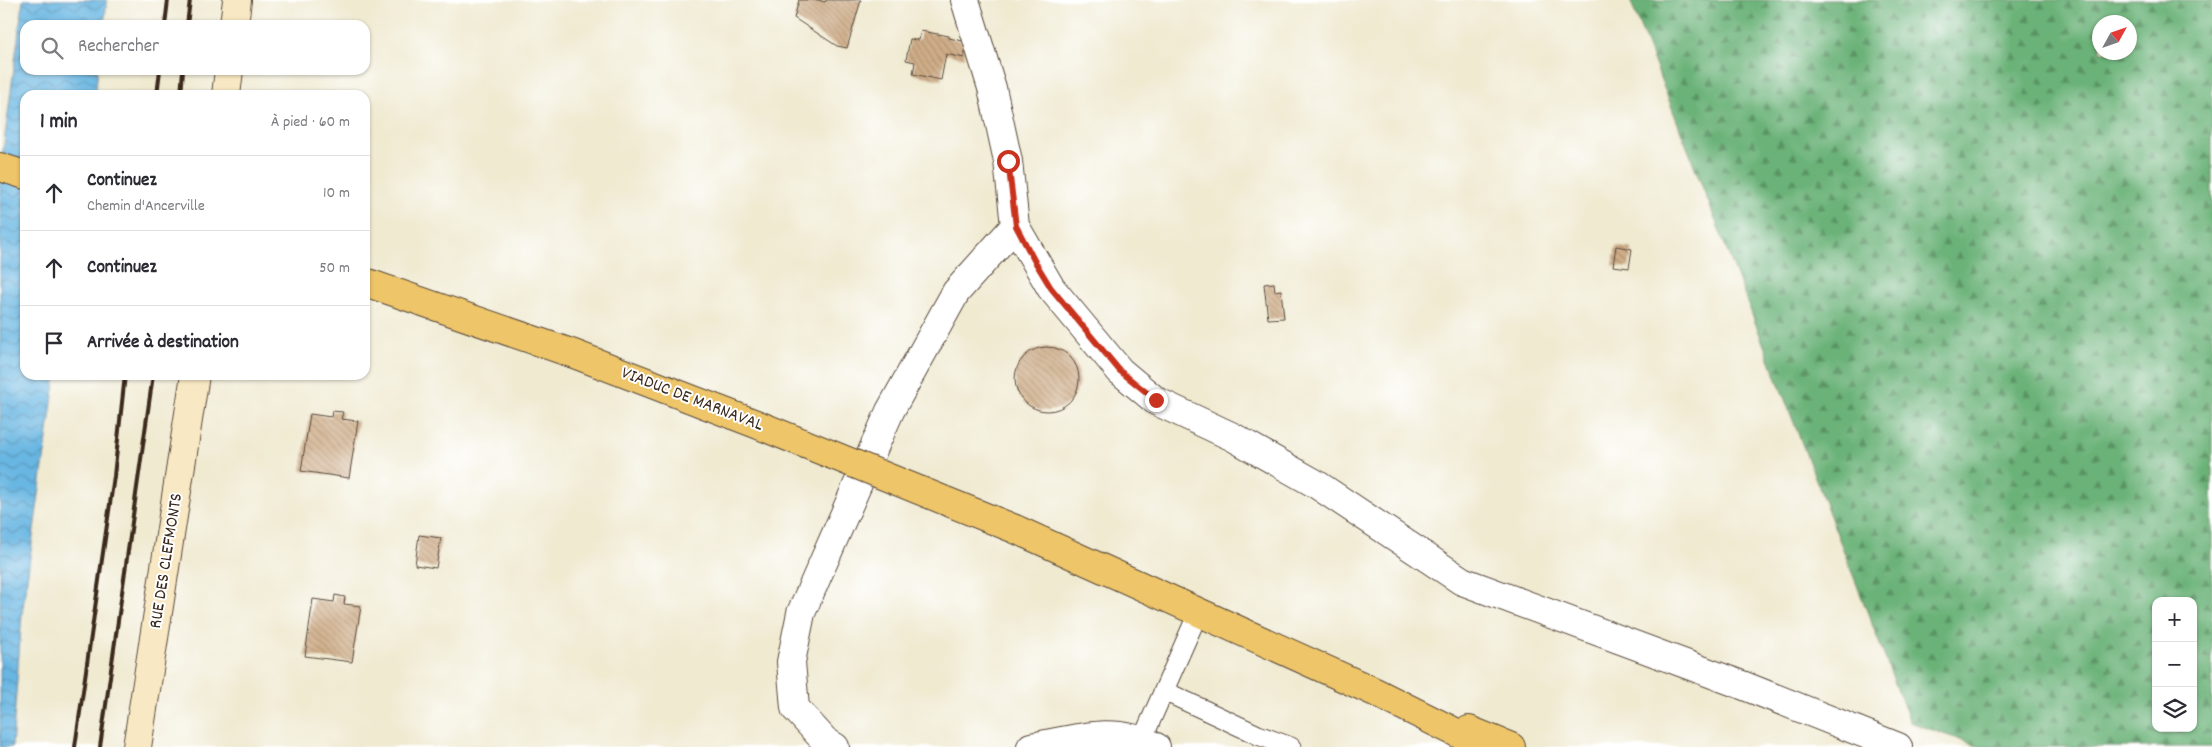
<!DOCTYPE html>
<html lang="fr">
<head>
<meta charset="utf-8">
<style>
  body { margin:0; font-family:Dekko,sans-serif; background:#f2f2f3; color:#2b2b33 }
  .controls { position:absolute; right:15px; bottom:15px; display:grid; overflow:hidden; border-radius:10px; box-shadow:0 1px 4px #0004 }
  .controls button { width:45px; height:45px; display:grid; place-items:center; padding:0; border:0; border-bottom:1px solid #e1e1e2; background:#fff; color:#2b2b33; font:25px sans-serif }
  .compass { position:absolute; left:2092px; top:15px; width:45px; height:45px; border-radius:50%; background:#fff; box-shadow:0 1px 4px #0004; rotate:50deg }
  .stop { position:absolute; width:15px; height:15px; margin:-11px; border:4px solid #c8321e; border-radius:50%; background:#fff }
  .stop.end { background:#c8321e; border-color:#fff; box-shadow:0 1px 5px #0008 }
  .list { margin:0; padding:0; list-style:none }
  h2 { display:flex; justify-content:space-between; align-items:center; height:65px; margin:0; padding:0 20px; font-size:21px }
  h2 small { font-size:16px; font-weight:400; color:#7c7c81 }
  .list li { display:grid; grid-template-columns:32px 1fr auto; gap:15px; align-items:center; box-sizing:border-box; height:75px; padding:0 20px; border-top:1px solid #e1e1e2 }
  .list b { display:block; font-size:19px; white-space:nowrap }
  .list p { margin:0; font-size:16px; white-space:nowrap; color:#7c7c81 }
  .list em { font-size:16px; font-style:normal; color:#7c7c81 }
  .icon { flex:none; width:28px; height:28px; fill:none; stroke:currentColor; stroke-width:2; stroke-linecap:round; stroke-linejoin:round }
  .map { position:relative; flex:none; width:2212px; height:747px; overflow:hidden }
  .search { position:absolute; background:#fff; box-shadow:0 1px 4px #0004; left:20px; top:20px; width:350px; height:55px; display:flex; align-items:center; gap:12px; box-sizing:border-box; padding:0 18px; border-radius:15px; color:#7c7c81; font-size:19px }
  .panel { position:absolute; background:#fff; box-shadow:0 1px 4px #0004; left:20px; top:90px; width:350px; height:290px; border-radius:15px }
  .map>svg:first-child { display:block }
  .forest { fill:url(#forest-firs); stroke:#526e4b; fill-rule:evenodd }
  .water { fill:url(#water-waves); stroke:#527080 }
  .building { fill:url(#building-back-hatch) }
  .lines { fill:none; stroke-linecap:round; stroke-linejoin:round }
  .lane-casing { stroke:#564739; stroke-width:21 }
  .street-casing { stroke:#564739; stroke-width:30 }
  .secondary-casing { stroke:#564739; stroke-width:30 }
  .highway-casing { stroke:#564739; stroke-width:30 }
  .lane { stroke:#fff; stroke-width:19 }
  .street { stroke:#fff; stroke-width:28 }
  .secondary { stroke:#f8e8c3; stroke-width:28 }
  .highway { stroke:#eec569; stroke-width:28 }
  .rail { stroke:#3b2a1e; stroke-width:4 }
  .highway-bridge-casing { stroke:#564739; stroke-width:30; stroke-linecap:butt }
  .highway-bridge { stroke:#eec569; stroke-width:28 }
  .route { stroke:#c8321e; stroke-width:6 }
  .labels { text-anchor:middle; dominant-baseline:central; stroke-width:4; stroke-linejoin:round; paint-order:stroke }
  .street-label { font-size:18px; fill:#3b2a1e; stroke:#fff }
</style>
</head>
<body>
<div class="map">
<svg width="2212" height="747" viewBox="0 0 2212 747">
  <defs>
    <pattern id="forest-firs" width="22" height="20" patternUnits="userSpaceOnUse" patternTransform="scale(1.25)"><rect width="22" height="20" fill="#6ab278"/><path d="M5 1l3.5 6h-7zM16 11l3.5 6h-7z" fill="#589162"/></pattern>
    <pattern id="water-waves" width="16" height="10" patternUnits="userSpaceOnUse" patternTransform="scale(1.25)"><rect width="16" height="10" fill="#68b6e2"/><path d="M0 5q4-4 8 0t8 0" fill="none" stroke="#5794b7"/></pattern>
    <pattern id="building-back-hatch" width="6" height="6" patternUnits="userSpaceOnUse" patternTransform="scale(1.25)"><rect width="6" height="6" fill="#d0ae89"/><path d="M-1 5l2 2M0 0l6 6M5-1l2 2" fill="none" stroke="#aa8e6f"/></pattern>
  </defs>
  <rect width="100%" height="100%" fill="#fff"/>
  <filter id="ink" filterUnits="userSpaceOnUse"><feTurbulence type="fractalNoise" baseFrequency=".02" numOctaves="2"/><feDisplacementMap in="SourceGraphic" scale="10" xChannelSelector="R" yChannelSelector="G"/><feConvolveMatrix kernelMatrix="1 2 1 2 8 2 1 2 1" color-interpolation-filters="sRGB"/></filter>
  <filter id="wash" filterUnits="userSpaceOnUse"><feTurbulence type="fractalNoise" baseFrequency=".0096" numOctaves="4" result="noise"/><feDisplacementMap in="SourceGraphic" scale="20" xChannelSelector="R" yChannelSelector="G"/><feGaussianBlur stdDeviation="1.12" result="paint"/><feColorMatrix in="noise" values="0 0 0 0 0 0 0 0 0 0 0 0 0 0 0 0 0 1.4 0 .05"/><feComposite in="paint" operator="in"/></filter>
  <g filter="url(#wash)">
    <rect width="100%" height="100%" fill="#f0ead1"/>
    <path class="forest" d="M 1630,0 L 2212,0 L 2212,747 L 1980,747 L 1910,722 ZM 2100,22 L 2130,22 L 2130,52 L 2100,52 ZM 2156,601 L 2193,601 L 2193,728 L 2156,728 Z"/>
    <path class="water" d="M 23,0 L 107,0 L 104,25 L 25,25 L 25,70 L 98,70 L 95,95 L 25,95 L 25,375 L 56,375 L 22,614 L 12,747 L 0,747 L 0,173 Z"/>
    <g id="blocks">
      <path class="building" d="M 799,0 L 818,0 L 825,2 L 826,0 L 861,0 L 847,48 L 837,46 L 794,18 Z
        M 921,31 L 949,36 L 949,38 L 967,42 L 964,58 L 946,54 L 941,80 L 913,74 L 915,62 L 906,60 L 910,39 L 919,40 Z
        M 1616,246 L 1632,249 L 1629,268 L 1613,266 Z
        M 1274,283 L 1275,291 L 1281,290 L 1284,318 L 1268,319 L 1264,284 Z
        M1015 379a32 32 0 1 1 64 0a32 32 0 1 1-64 0Z
        M 332,411 L 343,412 L 341,419 L 358,421 L 349,478 L 301,471 L 310,414 L 331,417 Z
        M 419,535 L 441,538 L 436,568 L 415,565 Z
        M 335,595 L 345,597 L 344,604 L 361,606 L 352,662 L 305,656 L 313,599 L 334,602 Z"/>
    </g>
  </g>
  <g filter="url(#ink)">
    <use href="#blocks" fill-opacity="0" stroke="#564739" stroke-width="1"/>
    <g class="lines">
      <g class="lane-casing">
        <path id="lane" d="M 1164,691 L 1258,735 L 1291,747
          M 1142,740 L 1199,611"/>
      </g>
      <g class="street-casing">
        <path id="street" d="M 965,0 L 992,88 L 1008,161 L 1015,226 L 1051,288 L 1120,371 L 1156,401 L 1233,437 L 1316,484 L 1462,581 L 1742,685 L 1898,747
          M 835,747 L 825,741 L 795,708 L 791,662 L 801,613 L 890,411 L 956,292 L 1015,226
          M 1031,747 C 1075,739 1115,725 1156,747"/>
      </g>
      <g class="secondary-casing">
        <path id="secondary" d="M 234,25 L 237,0
          M 226,95 L 229,70
          M 137,747 L 195,375"/>
      </g>
      <g class="highway-casing">
        <path id="highway" d="M 0,167 L 25,175
          M 1015,529 L 1375,692 L 1485,747
          M 1469,730 L 1511,747"/>
      </g>
      <use href="#lane" class="lane"/>
      <use href="#street" class="street"/>
      <use href="#secondary" class="secondary"/>
      <use href="#highway" class="highway"/>
      <path class="rail" d="M 165,25 L 168,0
        M 187,25 L 190,0
        M 157,95 L 160,70
        M 181,95 L 183,70
        M 75,747 L 114,476 L 125,375
        M 100,747 L 153,375"/>
      <g class="highway-bridge-casing">
        <path id="highway-bridge" d="M 365,282 L 574,354 L 756,424 L 1015,529"/>
      </g>
      <use href="#highway-bridge" class="highway-bridge"/>
    </g>
  </g>
  <g class="lines" filter="url(#ink)">
    <path class="route" d="M 1008,161 L 1016,226 L 1034,260 L 1051,288 L 1120,371 L 1156,400"/>
  </g>
  <g class="labels">
    <g class="street-label">
      <text transform="translate(692 400) rotate(21)">VIADUC DE MARNAVAL</text>
      <text transform="translate(167 561) rotate(-81)">RUE DES CLEFMONTS</text>
    </g>
  </g>
</svg>
<div class="controls">
<button>+</button>
<button>−</button>
<button><svg class="icon" aria-label="layers" viewBox="0 0 24 24"><path d="M12 4l9 5-9 5-9-5zM3 14l9 5 9-5"/></svg></button>
</div>
<svg class="compass" viewBox="-18 -18 36 36"><path d="M0-13l5 13h-10z" fill="#e53935"/><path d="M0 13l5-13h-10z" fill="#7c7c81"/></svg>
<div class="stop" style="left:1008px;top:161px"></div>
<div class="stop end" style="left:1156px;top:400px"></div>
<div class="search"><svg class="icon" aria-label="search" viewBox="0 0 24 24"><circle cx="10" cy="10" r="6"/><path d="M15 15l6 6"/></svg>Rechercher</div>
<section class="panel">
<h2>1 min<small>À pied · 60 m</small></h2>
<ul class="list">
<li><svg class="icon" aria-label="ahead" viewBox="0 0 24 24"><path d="M12 20V5M6 11l6-6 6 6"/></svg><div><b>Continuez</b><p>Chemin d'Ancerville</p></div><em>10 m</em></li>
<li><svg class="icon" aria-label="ahead" viewBox="0 0 24 24"><path d="M12 20V5M6 11l6-6 6 6"/></svg><div><b>Continuez</b></div><em>50 m</em></li>
<li><svg class="icon" aria-label="arrive" viewBox="0 0 24 24"><path d="M6 21V4h12l-3 4 3 4H6"/></svg><div><b>Arrivée à destination</b></div></li>
</ul>
</section>
</div>
</body>
</html>
